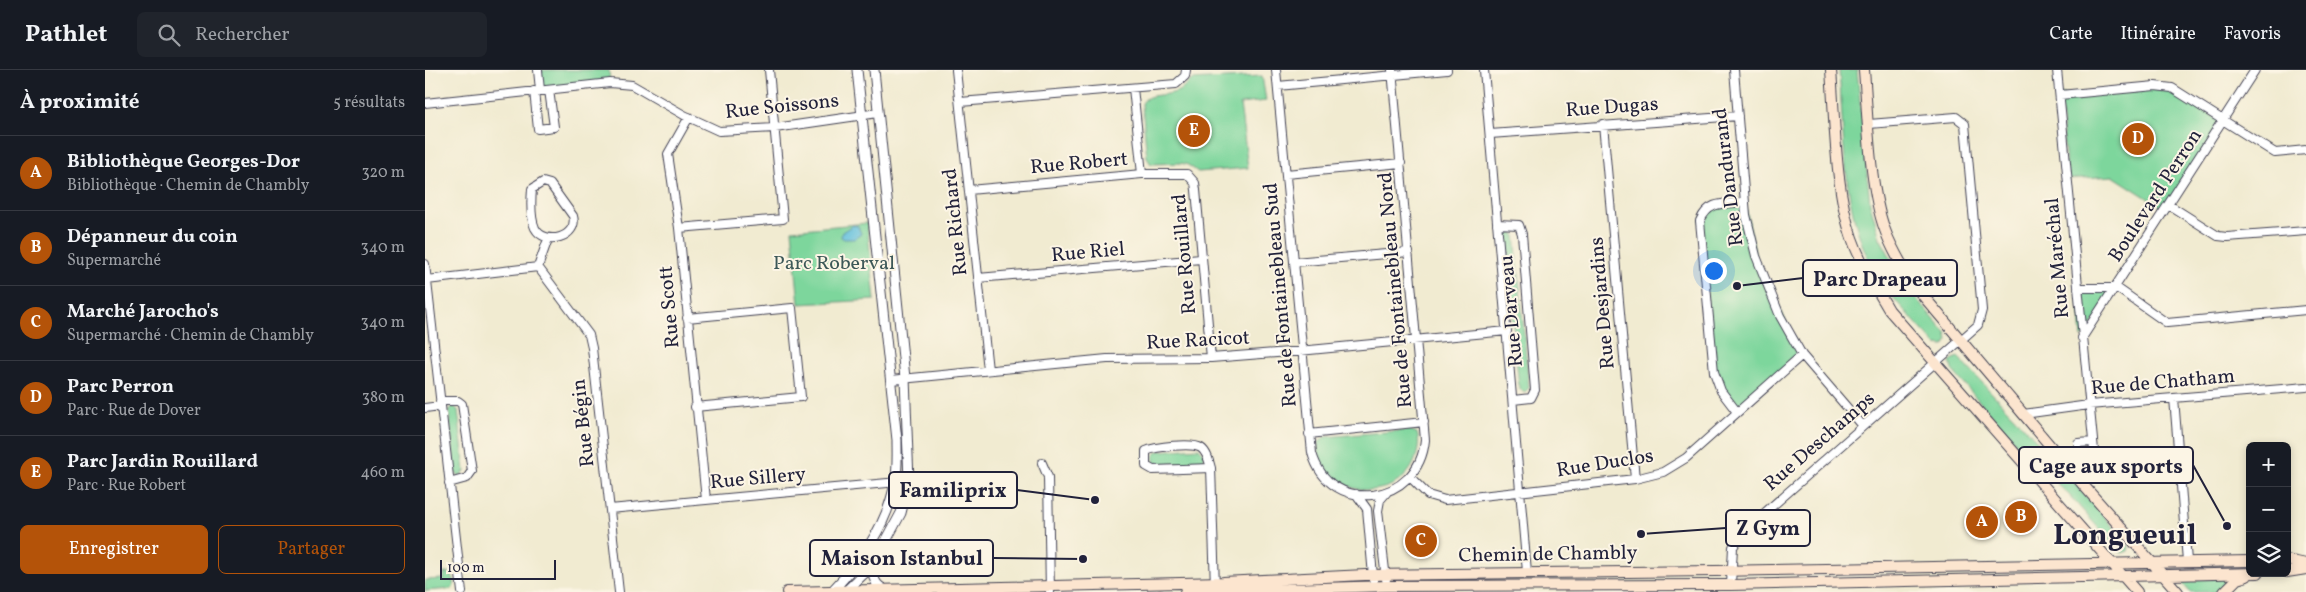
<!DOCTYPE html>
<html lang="fr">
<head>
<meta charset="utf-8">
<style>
  body { margin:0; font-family:Vollkorn,serif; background:#20242c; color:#f1f3f6 }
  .controls { position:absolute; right:15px; bottom:15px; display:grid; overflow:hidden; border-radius:8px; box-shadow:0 2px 8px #0003 }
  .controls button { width:45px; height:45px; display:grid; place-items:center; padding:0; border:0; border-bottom:1px solid #363941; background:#171b24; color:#f1f3f6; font:25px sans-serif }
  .scale { position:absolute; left:15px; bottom:12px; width:116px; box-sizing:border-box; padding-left:5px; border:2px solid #22223b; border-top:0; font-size:14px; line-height:18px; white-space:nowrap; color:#22223b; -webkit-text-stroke:4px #fcf5e5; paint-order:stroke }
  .you { position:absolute; left:1288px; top:200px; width:18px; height:18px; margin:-12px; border:4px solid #fff; border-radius:50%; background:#1a73e8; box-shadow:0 0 0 8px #1a73e833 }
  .badge { display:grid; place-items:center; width:32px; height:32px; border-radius:50%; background:#b45309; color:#fff; font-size:16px; font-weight:700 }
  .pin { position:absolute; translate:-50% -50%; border:2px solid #fff; box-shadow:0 1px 5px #0006 }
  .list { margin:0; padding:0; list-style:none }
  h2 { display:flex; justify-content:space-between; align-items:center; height:65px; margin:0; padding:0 20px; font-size:21px }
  h2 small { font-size:16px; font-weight:400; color:#9ea1a6 }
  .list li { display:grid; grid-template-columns:32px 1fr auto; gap:15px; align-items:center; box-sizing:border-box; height:75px; padding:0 20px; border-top:1px solid #363941 }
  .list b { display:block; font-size:19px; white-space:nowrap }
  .list p { margin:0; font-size:16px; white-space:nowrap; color:#9ea1a6 }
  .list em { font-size:16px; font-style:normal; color:#9ea1a6 }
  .actions { display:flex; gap:10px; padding:15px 20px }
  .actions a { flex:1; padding:11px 0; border:1px solid #b45309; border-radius:8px; text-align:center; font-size:18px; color:#b45309 }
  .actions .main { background:#b45309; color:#fff }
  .icon { flex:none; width:28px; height:28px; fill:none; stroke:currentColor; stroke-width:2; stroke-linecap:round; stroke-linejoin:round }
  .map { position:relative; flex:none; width:1881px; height:522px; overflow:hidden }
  header { display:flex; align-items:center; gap:30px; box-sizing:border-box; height:70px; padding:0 25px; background:#171b24; border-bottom:1px solid #363941 }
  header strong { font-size:24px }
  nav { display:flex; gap:28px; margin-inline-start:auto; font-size:18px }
  .search { width:350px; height:45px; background:#20242c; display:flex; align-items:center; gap:12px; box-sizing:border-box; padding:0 18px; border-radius:8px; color:#9ea1a6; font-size:19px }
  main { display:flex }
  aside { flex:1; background:#171b24 }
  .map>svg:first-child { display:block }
  .green { fill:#7dd69c; stroke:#507c6c }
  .water { fill:#5fbfdd; stroke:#40708c }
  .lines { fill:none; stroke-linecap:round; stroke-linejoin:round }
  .minor-casing { stroke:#414052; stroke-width:10 }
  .tertiary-casing { stroke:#414052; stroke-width:11 }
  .secondary-casing { stroke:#414052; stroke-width:12 }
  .minor { stroke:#fff; stroke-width:8 }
  .tertiary { stroke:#fff; stroke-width:9 }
  .secondary { stroke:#fce5cf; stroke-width:10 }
  .labels { text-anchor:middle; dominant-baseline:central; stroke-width:4; stroke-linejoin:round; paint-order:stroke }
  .street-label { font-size:20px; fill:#22223b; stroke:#fcf5e5 }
  .park-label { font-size:20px; fill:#3d5858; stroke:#fcf5e5 }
  .town-label { font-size:30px; font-weight:bold; fill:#22223b; stroke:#fcf5e5 }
  .leader { fill:none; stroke:#22223b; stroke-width:2 }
  .callout-dot { fill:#22223b; stroke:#fcf5e5; stroke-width:2 }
  .callout { fill:#fcf5e5; stroke:#22223b; stroke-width:2 }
  .callout-label { font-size:21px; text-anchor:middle; font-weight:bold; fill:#22223b }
</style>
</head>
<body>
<header>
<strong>Pathlet</strong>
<div class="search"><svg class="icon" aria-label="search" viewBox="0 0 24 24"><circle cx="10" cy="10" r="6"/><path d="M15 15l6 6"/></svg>Rechercher</div>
<nav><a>Carte</a><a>Itinéraire</a><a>Favoris</a></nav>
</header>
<main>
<aside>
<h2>À proximité<small>5 résultats</small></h2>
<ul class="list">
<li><span class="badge">A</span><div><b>Bibliothèque Georges-Dor</b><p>Bibliothèque · Chemin de Chambly</p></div><em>320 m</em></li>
<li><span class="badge">B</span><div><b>Dépanneur du coin</b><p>Supermarché</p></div><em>340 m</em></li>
<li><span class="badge">C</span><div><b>Marché Jarocho's</b><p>Supermarché · Chemin de Chambly</p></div><em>340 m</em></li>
<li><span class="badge">D</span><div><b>Parc Perron</b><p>Parc · Rue de Dover</p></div><em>380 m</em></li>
<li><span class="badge">E</span><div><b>Parc Jardin Rouillard</b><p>Parc · Rue Robert</p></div><em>460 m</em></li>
</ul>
<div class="actions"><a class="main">Enregistrer</a><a>Partager</a></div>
</aside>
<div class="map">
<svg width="1881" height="522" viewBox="0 0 1881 522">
  <rect width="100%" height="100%" fill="#fcf5e5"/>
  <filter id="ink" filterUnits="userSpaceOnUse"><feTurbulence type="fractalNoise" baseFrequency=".02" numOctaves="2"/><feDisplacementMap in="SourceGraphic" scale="10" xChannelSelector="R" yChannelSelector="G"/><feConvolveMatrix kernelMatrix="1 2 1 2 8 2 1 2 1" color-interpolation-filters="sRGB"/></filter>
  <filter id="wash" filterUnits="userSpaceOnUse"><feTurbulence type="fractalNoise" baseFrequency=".0096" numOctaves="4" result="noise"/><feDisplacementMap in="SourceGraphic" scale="20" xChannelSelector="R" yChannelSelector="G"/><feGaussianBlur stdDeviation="1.12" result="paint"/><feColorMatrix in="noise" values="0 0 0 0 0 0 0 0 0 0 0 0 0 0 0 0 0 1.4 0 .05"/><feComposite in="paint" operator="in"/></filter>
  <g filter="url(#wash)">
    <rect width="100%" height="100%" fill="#f1ebd1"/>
    <path class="green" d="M 113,0 L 184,0 L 185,13 L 115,20 Z
      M 1414,0 L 1432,0 L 1445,134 L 1455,168 L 1483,219 L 1521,263 L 1523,270 L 1519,276 L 1511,275 C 1489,250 1464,227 1448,198 C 1417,142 1419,63 1414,0 Z
      M 837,6 L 841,31 L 815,34 L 823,98 L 773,102 L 763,95 L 756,93 L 726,94 L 722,88 L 717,34 C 723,18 751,33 766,10 Z
      M 1747,18 L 1797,52 L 1741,140 L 1688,106 L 1642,109 L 1635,25 Z
      M 1320,132 L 1331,187 L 1377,285 L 1312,342 L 1289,302 L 1275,151 L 1279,141 Z
      M 442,153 L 450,230 L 374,234 L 367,160 Z
      M 1086,160 L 1090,164 L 1104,318 L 1099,323 L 1094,318 L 1080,166 L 1082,162 Z
      M 1653,218 L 1692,218 L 1657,268 Z
      M 1533,287 L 1628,388 L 1702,473 L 1704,477 L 1703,481 L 1697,483 L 1694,481 L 1644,425 L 1592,375 L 1527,300 L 1525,291 Z
      M 28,336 L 33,340 L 40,401 L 35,406 L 30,403 L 24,341 Z
      M 985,360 L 992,363 C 995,372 993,381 990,390 C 971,439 890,424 893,373 L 899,367 Z
      M 774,378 L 779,384 L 778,394 L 729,394 L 729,385 L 733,381 Z
      M 19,503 L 27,503 L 29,516 L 26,519 L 0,521 L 0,510 L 19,509 Z
      M 1808,508 L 1797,522 L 1765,522 L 1757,513 L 1758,510 Z"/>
    <path class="water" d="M 428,155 L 433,156 L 436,164 L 429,169 L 419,169 L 416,167 L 417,162 Z"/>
  </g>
  <g filter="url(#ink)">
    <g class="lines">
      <g class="minor-casing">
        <path id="minor" d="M 113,0 L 115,20
          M 531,0 L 563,300
          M 851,0 L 887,383 C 905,447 994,435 1000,370 L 967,0
          M 1059,0 L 1102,502
          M 1309,0 L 1321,145 L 1331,186 L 1355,246 L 1377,285 L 1438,356
          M 1632,0 L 1671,401
          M 853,16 L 1022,0
          M 708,18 L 717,104
          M 109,21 L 113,59 L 129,57 L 124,20
          M 1635,25 L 1730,16 L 1747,18 L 1850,83 L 1881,80
          M 535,32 L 751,14 L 760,6 L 761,0
          M 0,33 L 185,13 L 207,15 L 259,45 L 294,61 L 350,58 L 453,43
          M 264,47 L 243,84 L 254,158 L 281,430
          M 1178,54 L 1210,409
          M 1065,64 L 1313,46
          M 861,104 L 976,93
          M 118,112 L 125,114 L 148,146 C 154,167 120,177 110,158 C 105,147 106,131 107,119 Z
          M 544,120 L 717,104 L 762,104 L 770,113 L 771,120 L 786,288
          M 1744,135 L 1793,166 L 1802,167 L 1881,161
          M 1072,154 L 1094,155 L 1097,164 L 1110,320 L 1106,328 L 1088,330
          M 254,158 L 358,149 L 344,0
          M 869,192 L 984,182
          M 0,194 L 37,522
          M 113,197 L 123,169
          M 553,208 L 776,189
          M 2,210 L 113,197 L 164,265 L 167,278 L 194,522
          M 1653,218 L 1692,218 L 1742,253 L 1881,240
          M 262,248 L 367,238 L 376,327 L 270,337
          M 1657,268 L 1830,0
          M 466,310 L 682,289 L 786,288 L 864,282 L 1082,261
          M 1749,328 L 1762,491
          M 15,331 L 33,331 L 37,334 L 47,401 L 42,408 L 24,413
          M 0,338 L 15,336
          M 1312,342 L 1296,321 L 1289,302 L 1275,151 C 1284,130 1300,134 1320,132
          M 1598,344 L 1664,335 L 1881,317
          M 884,364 L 999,352
          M 1653,373 L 1668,372
          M 617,393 L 623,407 L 625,522
          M 786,398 L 728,400 L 721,396 L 721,381 C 730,377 767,372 776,378 C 782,382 784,391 786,398 L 790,517
          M 985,407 L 1003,425 L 1020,430 L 1210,409 L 1238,402 L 1261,388 L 1377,285
          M 931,424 L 942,439 L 949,517
          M 185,439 L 484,411
          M 961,509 L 953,441 L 955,430 L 962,422
          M 1306,515 L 1308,477 L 1319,461 L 1553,255 L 1557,240 L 1540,54 L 1531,47 L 1444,54"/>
      </g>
      <g class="tertiary-casing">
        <path id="tertiary" d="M 448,495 C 448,508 449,515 461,520
          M 406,522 C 436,491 462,456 470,413 C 473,399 472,384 472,370 L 432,0
          M 420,522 L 448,495 L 476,443 L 484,411 L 480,308 L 449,0"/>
      </g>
      <g class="secondary-casing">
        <path id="secondary" d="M 1406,0 C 1410,52 1410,120 1427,168 C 1436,194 1450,216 1464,240 L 1712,522
          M 1439,0 C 1443,48 1444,117 1460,160 C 1467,180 1478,197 1489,215 L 1660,417 L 1753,522
          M 1862,490 L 1881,494
          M 1862,502 L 1881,499
          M 362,522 L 798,512 L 940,505 L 1290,501 L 1825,491
          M 760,522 L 962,516 L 1306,515 L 1833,503
          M 1799,522 L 1812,509 L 1822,506"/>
      </g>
      <use href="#minor" class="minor"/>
      <use href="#tertiary" class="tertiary"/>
      <use href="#secondary" class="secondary"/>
    </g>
  </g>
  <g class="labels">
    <g class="street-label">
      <text transform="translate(357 37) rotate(-6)">Rue Soissons</text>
      <text transform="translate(1187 38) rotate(-4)">Rue Dugas</text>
      <text transform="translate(654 94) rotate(-5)">Rue Robert</text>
      <text transform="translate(1304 107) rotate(-97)">Rue Dandurand</text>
      <text transform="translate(1731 126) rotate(-57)">Boulevard Perron</text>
      <text transform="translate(531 152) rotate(-96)">Rue Richard</text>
      <text transform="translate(663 183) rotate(-5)">Rue Riel</text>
      <text transform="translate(760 184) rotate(-95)">Rue Rouillard</text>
      <text transform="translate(1633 188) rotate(-95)">Rue Maréchal</text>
      <text transform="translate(971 220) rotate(-95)">Rue de Fontainebleau Nord</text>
      <text transform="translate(856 225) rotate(-95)">Rue de Fontainebleau Sud</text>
      <text transform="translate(1178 233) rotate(-95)">Rue Desjardins</text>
      <text transform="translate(245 237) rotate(-95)">Rue Scott</text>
      <text transform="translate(1087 241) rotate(-95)">Rue Darveau</text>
      <text transform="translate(773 271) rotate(-3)">Rue Racicot</text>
      <text transform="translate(1738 313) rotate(-5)">Rue de Chatham</text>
      <text transform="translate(159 353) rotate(-96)">Rue Bégin</text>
      <text transform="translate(1395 372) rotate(-41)">Rue Deschamps</text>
      <text transform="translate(1180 394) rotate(-9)">Rue Duclos</text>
      <text transform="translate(333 409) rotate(-5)">Rue Sillery</text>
      <text transform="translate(1123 485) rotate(-1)">Chemin de Chambly</text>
    </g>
    <g class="park-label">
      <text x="409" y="194">Parc Roberval</text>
    </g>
    <g class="town-label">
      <text x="1700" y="466">Longueuil</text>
    </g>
  </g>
  <path class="leader" d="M1312 216L1378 208M1802 456L1768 395M670 430L592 420M1216 464L1301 458M658 489L568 488"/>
  <g class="callout-dot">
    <circle cx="1312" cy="216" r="5"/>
    <circle cx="1802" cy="456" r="5"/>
    <circle cx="670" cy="430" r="5"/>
    <circle cx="1216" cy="464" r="5"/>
    <circle cx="658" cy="489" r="5"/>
  </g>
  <g class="callout">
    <rect x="1378" y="190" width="154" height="36" rx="5"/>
    <rect x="1594" y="377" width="174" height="36" rx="5"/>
    <rect x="464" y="402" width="128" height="36" rx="5"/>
    <rect x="1301" y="440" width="84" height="36" rx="5"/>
    <rect x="385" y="470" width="183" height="36" rx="5"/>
  </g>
  <g class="callout-label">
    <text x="1455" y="216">Parc Drapeau</text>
    <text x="1681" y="403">Cage aux sports</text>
    <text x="528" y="427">Familiprix</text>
    <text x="1343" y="465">Z Gym</text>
    <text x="477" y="495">Maison Istanbul</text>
  </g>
</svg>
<div class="controls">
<button>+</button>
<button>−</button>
<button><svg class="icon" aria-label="layers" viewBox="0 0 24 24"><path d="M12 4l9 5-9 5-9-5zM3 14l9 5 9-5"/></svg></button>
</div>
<div class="scale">100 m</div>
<div class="you"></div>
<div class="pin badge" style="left:1557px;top:452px">A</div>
<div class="pin badge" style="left:1596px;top:447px">B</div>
<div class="pin badge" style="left:996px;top:471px">C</div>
<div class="pin badge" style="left:1713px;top:69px">D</div>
<div class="pin badge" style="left:769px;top:61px">E</div>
</div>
</main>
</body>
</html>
